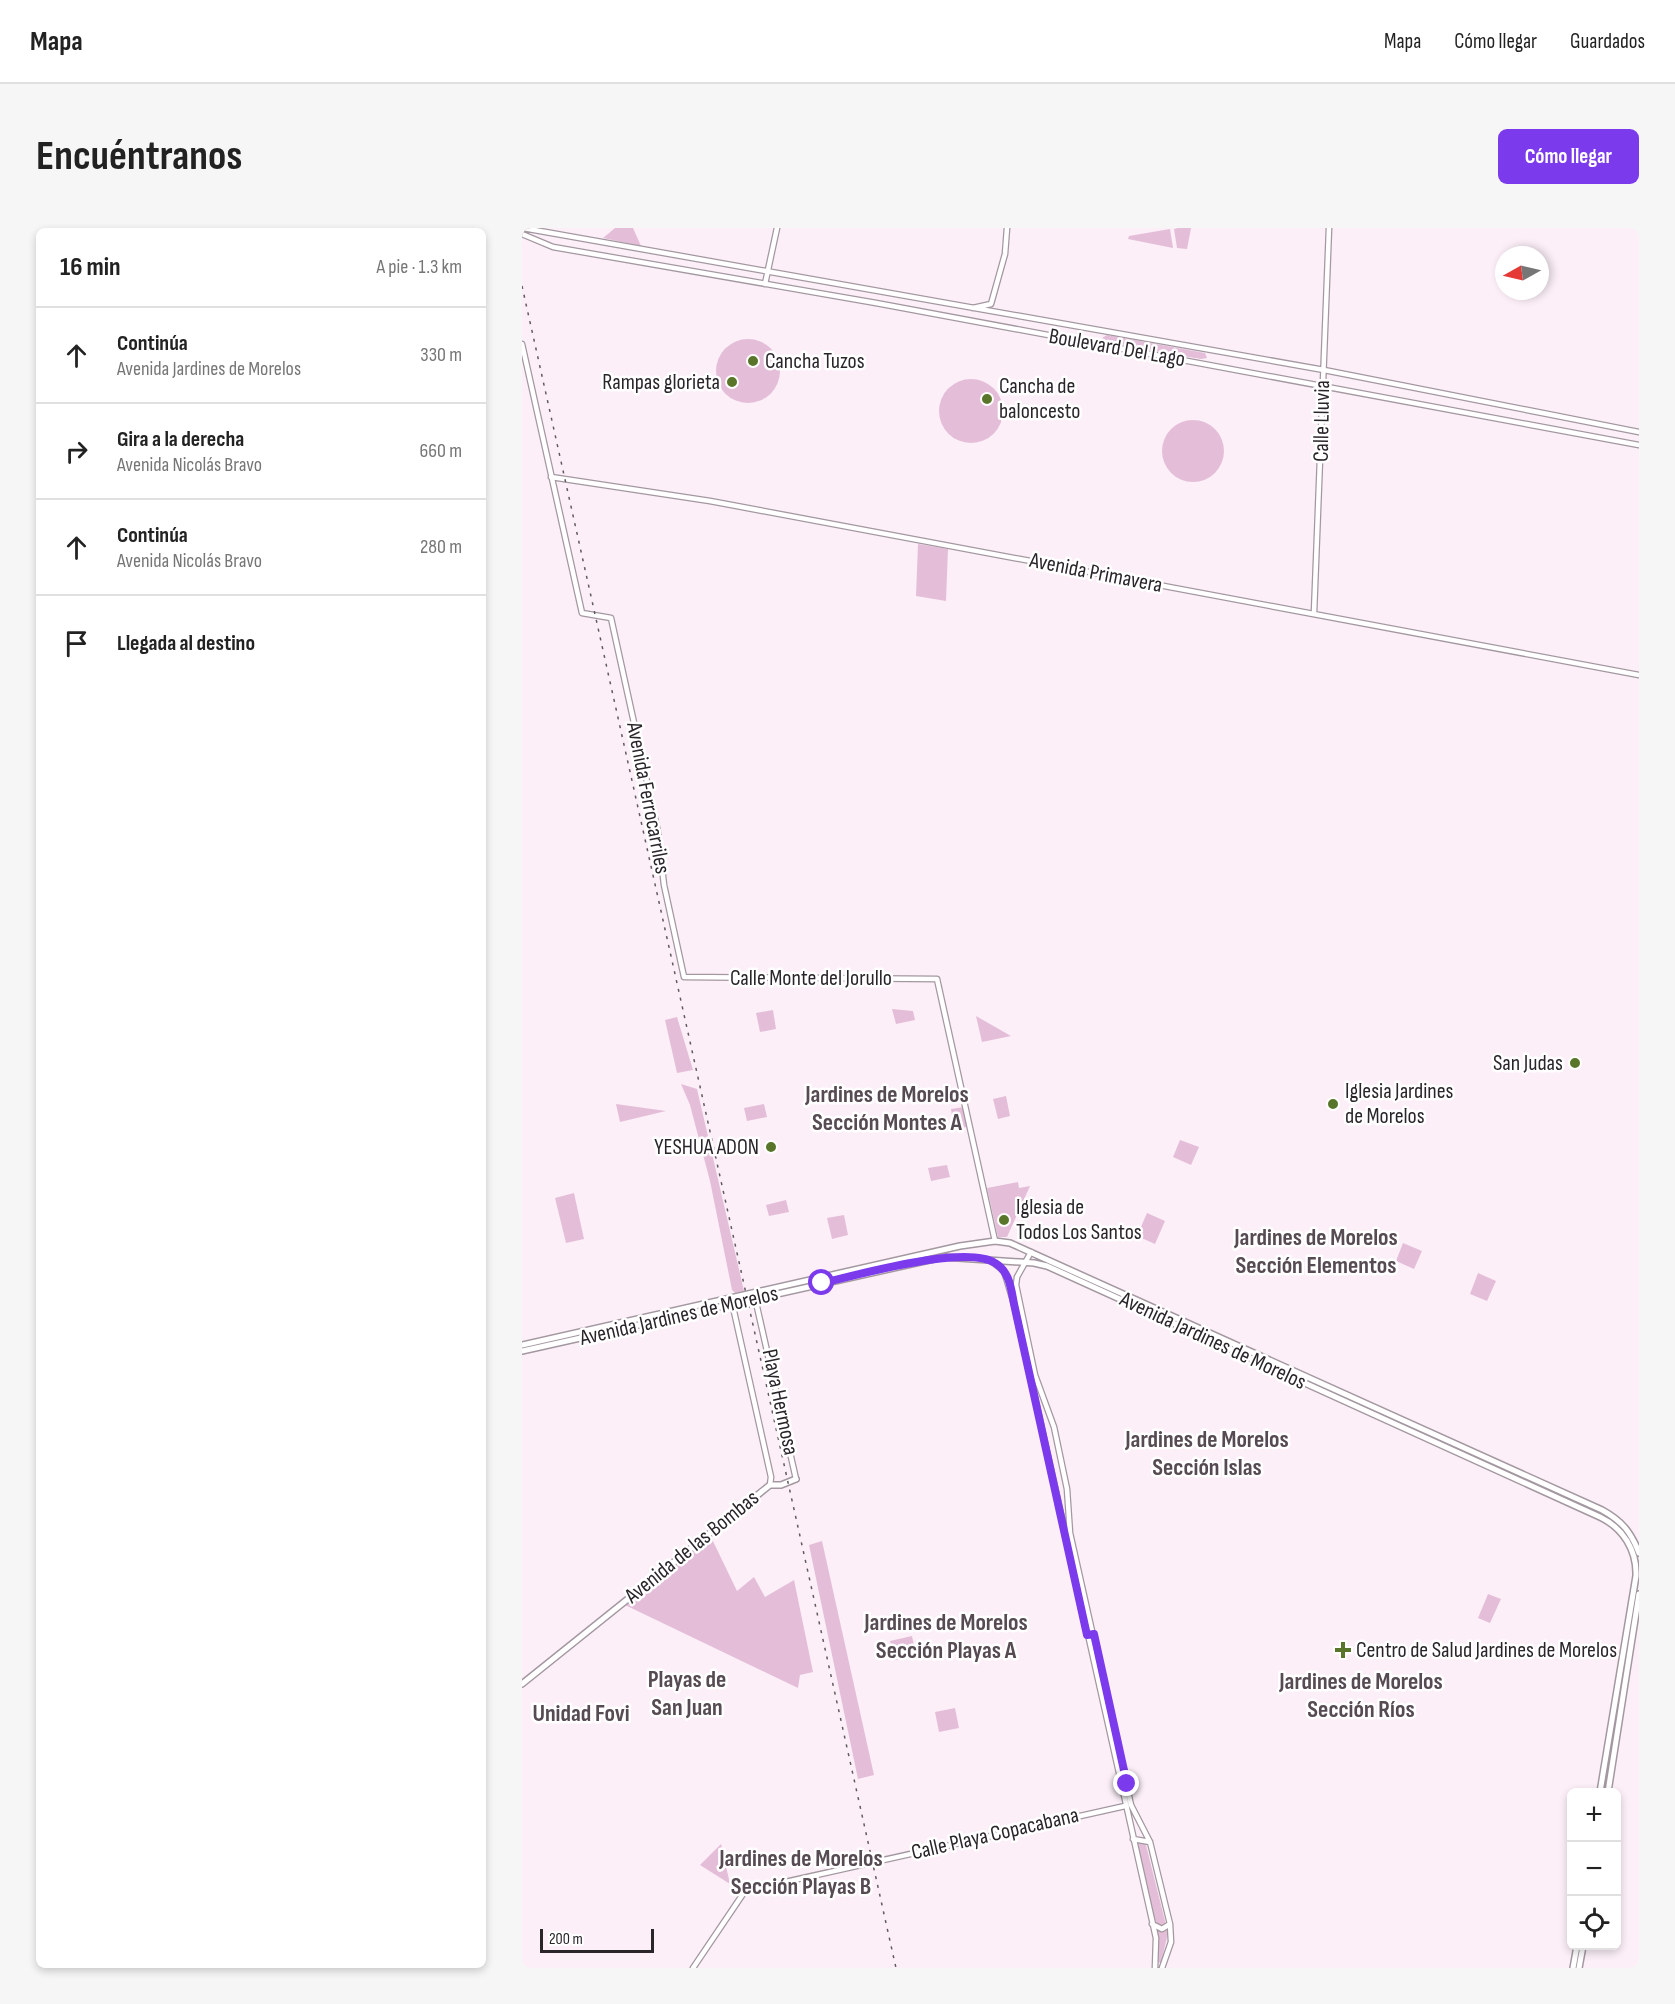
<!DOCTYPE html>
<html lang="es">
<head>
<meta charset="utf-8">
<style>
  body { margin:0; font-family:"Sofia Sans Condensed",sans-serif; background:#f6f6f6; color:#222 }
  .controls { position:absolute; right:18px; bottom:18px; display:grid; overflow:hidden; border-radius:9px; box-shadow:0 3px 9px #0003 }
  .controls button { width:54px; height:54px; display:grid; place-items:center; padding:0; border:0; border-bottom:2px solid #e0e0e0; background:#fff; color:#222; font:30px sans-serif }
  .compass { position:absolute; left:973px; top:18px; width:54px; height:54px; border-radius:50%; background:#fff; box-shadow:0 3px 9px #0003; rotate:262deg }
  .scale { position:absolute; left:18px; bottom:15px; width:114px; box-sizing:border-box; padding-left:6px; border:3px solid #2a2529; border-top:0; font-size:16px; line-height:21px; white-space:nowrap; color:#2a2529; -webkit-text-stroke:4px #fff; paint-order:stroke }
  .stop { position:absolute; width:18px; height:18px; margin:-14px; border:4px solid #7c3aed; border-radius:50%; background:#fff }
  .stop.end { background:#7c3aed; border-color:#fff; box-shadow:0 2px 6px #0008 }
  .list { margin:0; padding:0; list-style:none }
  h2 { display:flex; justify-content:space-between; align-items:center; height:78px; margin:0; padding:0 24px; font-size:26px }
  h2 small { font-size:20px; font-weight:400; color:#767676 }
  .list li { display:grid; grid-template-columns:39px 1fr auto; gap:18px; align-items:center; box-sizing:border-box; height:96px; padding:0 24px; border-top:2px solid #e0e0e0 }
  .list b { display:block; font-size:22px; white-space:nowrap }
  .list p { margin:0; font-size:20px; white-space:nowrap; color:#767676 }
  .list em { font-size:20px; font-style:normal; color:#767676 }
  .icon { flex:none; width:33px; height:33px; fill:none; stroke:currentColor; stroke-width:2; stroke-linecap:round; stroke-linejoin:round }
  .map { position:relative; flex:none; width:1117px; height:1740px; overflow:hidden; border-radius:9px }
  header { display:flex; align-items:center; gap:36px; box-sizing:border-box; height:84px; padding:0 30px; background:#fff; border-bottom:2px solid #e0e0e0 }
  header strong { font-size:28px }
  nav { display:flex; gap:33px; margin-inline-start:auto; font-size:21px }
  .intro { display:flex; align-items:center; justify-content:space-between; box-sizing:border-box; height:144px; padding:0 36px }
  h1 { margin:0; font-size:42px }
  .button { padding:15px 27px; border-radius:9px; background:#7c3aed; color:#fff; font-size:21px; font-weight:700 }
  main { display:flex; gap:36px; padding:0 36px }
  aside { flex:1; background:#fff; border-radius:9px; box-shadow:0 3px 9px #0003 }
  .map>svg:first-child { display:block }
  .green { fill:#e4bed8 }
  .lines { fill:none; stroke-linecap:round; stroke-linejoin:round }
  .minor-casing { stroke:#a498a0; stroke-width:7 }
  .major-casing { stroke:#a498a0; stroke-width:8 }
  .minor { stroke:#fff; stroke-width:4.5 }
  .major { stroke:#fff; stroke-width:5 }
  .rail { stroke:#615a60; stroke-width:1.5; stroke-dasharray:3 6; stroke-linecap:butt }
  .route { stroke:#7c3aed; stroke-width:8 }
  .poi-dot { fill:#587529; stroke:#fff; stroke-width:2 }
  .labels { text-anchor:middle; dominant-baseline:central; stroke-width:5; stroke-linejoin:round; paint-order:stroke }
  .street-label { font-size:22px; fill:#2a2529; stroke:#fff }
  .poi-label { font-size:22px; fill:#2a2529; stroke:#fff; text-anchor:start }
  .neighbourhood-label { font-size:24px; font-weight:bold; fill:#564b52; stroke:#fff }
</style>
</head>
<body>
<header>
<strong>Mapa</strong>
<nav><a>Mapa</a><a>Cómo llegar</a><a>Guardados</a></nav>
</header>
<div class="intro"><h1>Encuéntranos</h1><a class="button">Cómo llegar</a></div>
<main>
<aside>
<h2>16 min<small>A pie · 1.3 km</small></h2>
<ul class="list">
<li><svg class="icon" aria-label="ahead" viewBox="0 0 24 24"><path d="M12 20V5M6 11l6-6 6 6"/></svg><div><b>Continúa</b><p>Avenida Jardines de Morelos</p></div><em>330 m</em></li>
<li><svg class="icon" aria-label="right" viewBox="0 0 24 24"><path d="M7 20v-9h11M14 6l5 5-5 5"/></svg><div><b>Gira a la derecha</b><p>Avenida Nicolás Bravo</p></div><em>660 m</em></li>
<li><svg class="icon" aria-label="ahead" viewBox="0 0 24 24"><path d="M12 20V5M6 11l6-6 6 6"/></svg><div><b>Continúa</b><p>Avenida Nicolás Bravo</p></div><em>280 m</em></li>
<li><svg class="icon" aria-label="arrive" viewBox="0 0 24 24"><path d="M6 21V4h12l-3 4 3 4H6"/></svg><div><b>Llegada al destino</b></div></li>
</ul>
</aside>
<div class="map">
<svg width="1117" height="1740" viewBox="0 0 1117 1740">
  <rect width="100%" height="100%" fill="#fceff8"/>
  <path class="green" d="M 93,0 L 111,0 L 119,18 L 81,10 Z
    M 656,0 L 669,0 L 665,21 L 655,20 L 652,1 Z
    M 648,1 L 651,20 L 606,11 L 607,8 Z
    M 585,107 L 683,125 L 685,130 L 679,131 L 583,115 L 580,110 Z
    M194 143a32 32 0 1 1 64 0a32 32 0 1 1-64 0Z
    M417 183a32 32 0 1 1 64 0a32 32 0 1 1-64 0Z
    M640 223a31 31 0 1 1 62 0a31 31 0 1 1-62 0Z
    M 396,316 L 426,321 L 424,373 L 394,368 Z
    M 370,781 L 391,783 L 393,792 L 374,796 Z
    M 251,782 L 254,801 L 238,804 L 234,785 Z
    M 454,788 L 489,808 L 460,814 Z
    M 155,789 L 171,842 L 155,845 L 143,792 Z
    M 159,856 L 175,861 L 222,1063 L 213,1065 L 210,1062 L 188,953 L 168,877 Z
    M 484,868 L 488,888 L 476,891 L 471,871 Z
    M 94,876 L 144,883 L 98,894 Z
    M 242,876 L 245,889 L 225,893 L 222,880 Z
    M 442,879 L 445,899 L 432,901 L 429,881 Z
    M 658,912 L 677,919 L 669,937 L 651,929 Z
    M 425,937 L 428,949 L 409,953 L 406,940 Z
    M 496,954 L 497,960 L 508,958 L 485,1009 L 476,1009 L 465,960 Z
    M 52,965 L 62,1011 L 44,1015 L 33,970 Z
    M 264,972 L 267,984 L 247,988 L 244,977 Z
    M 625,985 L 643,993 L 633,1016 L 615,1008 Z
    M 322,987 L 326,1007 L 310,1011 L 305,990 Z
    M 881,1015 L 900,1023 L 892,1041 L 874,1033 Z
    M 956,1045 L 974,1053 L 965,1073 L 948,1066 Z
    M 189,1309 L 215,1363 L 232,1349 L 243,1369 L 272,1352 L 291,1444 L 278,1447 L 276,1460 L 103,1377 Z
    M 300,1313 L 352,1547 L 336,1551 L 287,1317 Z
    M 966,1366 L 979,1371 L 968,1395 L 956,1390 Z
    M 390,1408 L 394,1427 L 373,1432 L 368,1413 Z
    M 433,1480 L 437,1500 L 417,1504 L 413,1484 Z
    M 615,1613 L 623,1613 L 646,1705 L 639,1735 L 636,1734 L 635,1696 L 629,1681 Z
    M 199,1616 L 208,1656 L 178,1637 Z"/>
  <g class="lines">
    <g class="minor-casing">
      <path id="minor" d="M 1,0 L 802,142 L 1117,204
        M 0,6 L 31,19 L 354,75 L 1117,217
        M 243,56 L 255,0
        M 451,80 L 469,76 L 483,26 L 485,0
        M 0,116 L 60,385 L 89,390 L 136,604 L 142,657 L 162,749 L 415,751 L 473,1013
        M 29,249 L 188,273 L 1117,447
        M 792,385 L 807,0
        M 509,1024 L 495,1049 L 494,1057 L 513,1147 L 532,1199 L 545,1261 L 548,1305 L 609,1577 L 628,1614 L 648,1696 L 649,1714 L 640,1740
        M 469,1033 L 482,1043 L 492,1076 L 634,1710 L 633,1740
        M 209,1070 L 249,1249 L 248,1257
        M 233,1070 L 274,1251
        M 611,1611 L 628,1614
        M 630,1696 L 640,1701 L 648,1696
        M 171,1740 L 223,1663 L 603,1578"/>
    </g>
    <g class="major-casing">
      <path id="major" d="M 0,1117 L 438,1018 L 473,1013 L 488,1015 L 1080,1282 C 1100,1293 1109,1304 1117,1325
        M 0,1123 L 421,1029 L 512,1035 L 525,1038 L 1078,1289 C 1101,1300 1115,1322 1114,1348 L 1078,1564
        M 0,1456 L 248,1257 L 259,1257 L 274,1251
        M 1086,1564 L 1117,1366
        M 1051,1740 L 1055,1718
        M 1057,1740 L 1061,1718"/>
    </g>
    <use href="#minor" class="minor"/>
    <use href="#major" class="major"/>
    <path class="rail" d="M 0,58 L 374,1740"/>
  </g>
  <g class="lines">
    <path class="route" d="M 300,1055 C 336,1047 444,1016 473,1035 C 488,1044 489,1061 492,1076 L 565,1407 L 572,1406 L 605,1556"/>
  </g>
  <g class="poi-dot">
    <circle cx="231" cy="133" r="6"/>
    <circle cx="210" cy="154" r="6"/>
    <circle cx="465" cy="171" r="6"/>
    <circle cx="1053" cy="835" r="6"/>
    <circle cx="811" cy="876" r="6"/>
    <circle cx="249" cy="919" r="6"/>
    <circle cx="482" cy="992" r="6"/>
    <path d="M818 1413h6v6h6v6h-6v6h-6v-6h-6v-6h6z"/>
  </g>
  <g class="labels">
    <g class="street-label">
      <text transform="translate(595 120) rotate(10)">Boulevard Del Lago</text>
      <text transform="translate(800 193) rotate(-89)">Calle Lluvia</text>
      <text transform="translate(574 345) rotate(11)">Avenida Primavera</text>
      <text transform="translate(126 570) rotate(79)">Avenida Ferrocarriles</text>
      <text x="289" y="750">Calle Monte del Jorullo</text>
      <text transform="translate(157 1088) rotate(-13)">Avenida Jardines de Morelos</text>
      <text transform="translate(691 1113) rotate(25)">Avenida Jardines de Morelos</text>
      <text transform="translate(258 1174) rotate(78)">Playa Hermosa</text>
      <text transform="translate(170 1319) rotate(-39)">Avenida de las Bombas</text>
      <text transform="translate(473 1606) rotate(-13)">Calle Playa Copacabana</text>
    </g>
    <g class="poi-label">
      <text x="243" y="133">Cancha Tuzos</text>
      <text x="198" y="154" text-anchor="end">Rampas glorieta</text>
      <text x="477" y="158">Cancha de<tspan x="477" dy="25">baloncesto</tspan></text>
      <text x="1041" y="835" text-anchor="end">San Judas</text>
      <text x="823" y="863">Iglesia Jardines<tspan x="823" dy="25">de Morelos</tspan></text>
      <text x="237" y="919" text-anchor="end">YESHUA ADON</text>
      <text x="494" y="979">Iglesia de<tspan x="494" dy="25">Todos Los Santos</tspan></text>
      <text x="834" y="1422">Centro de Salud Jardines de Morelos</text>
    </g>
    <g class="neighbourhood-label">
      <text x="365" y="866">Jardines de Morelos<tspan x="365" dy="28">Sección Montes A</tspan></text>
      <text x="794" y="1009">Jardines de Morelos<tspan x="794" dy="28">Sección Elementos</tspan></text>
      <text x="685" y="1211">Jardines de Morelos<tspan x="685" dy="28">Sección Islas</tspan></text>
      <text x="424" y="1394">Jardines de Morelos<tspan x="424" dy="28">Sección Playas A</tspan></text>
      <text x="165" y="1451">Playas de<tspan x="165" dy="28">San Juan</tspan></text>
      <text x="839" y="1453">Jardines de Morelos<tspan x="839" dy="28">Sección Ríos</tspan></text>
      <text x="59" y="1485">Unidad Fovi</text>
      <text x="279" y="1630">Jardines de Morelos<tspan x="279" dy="28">Sección Playas B</tspan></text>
    </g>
  </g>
</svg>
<div class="controls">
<button>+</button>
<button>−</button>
<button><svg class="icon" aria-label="locate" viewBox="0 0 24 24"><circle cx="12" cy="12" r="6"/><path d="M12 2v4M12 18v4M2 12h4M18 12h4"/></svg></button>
</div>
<svg class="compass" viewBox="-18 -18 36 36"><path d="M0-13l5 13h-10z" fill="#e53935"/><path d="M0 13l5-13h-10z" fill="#767676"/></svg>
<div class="scale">200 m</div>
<div class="stop" style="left:300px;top:1055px"></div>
<div class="stop end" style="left:605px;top:1556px"></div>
</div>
</main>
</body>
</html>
